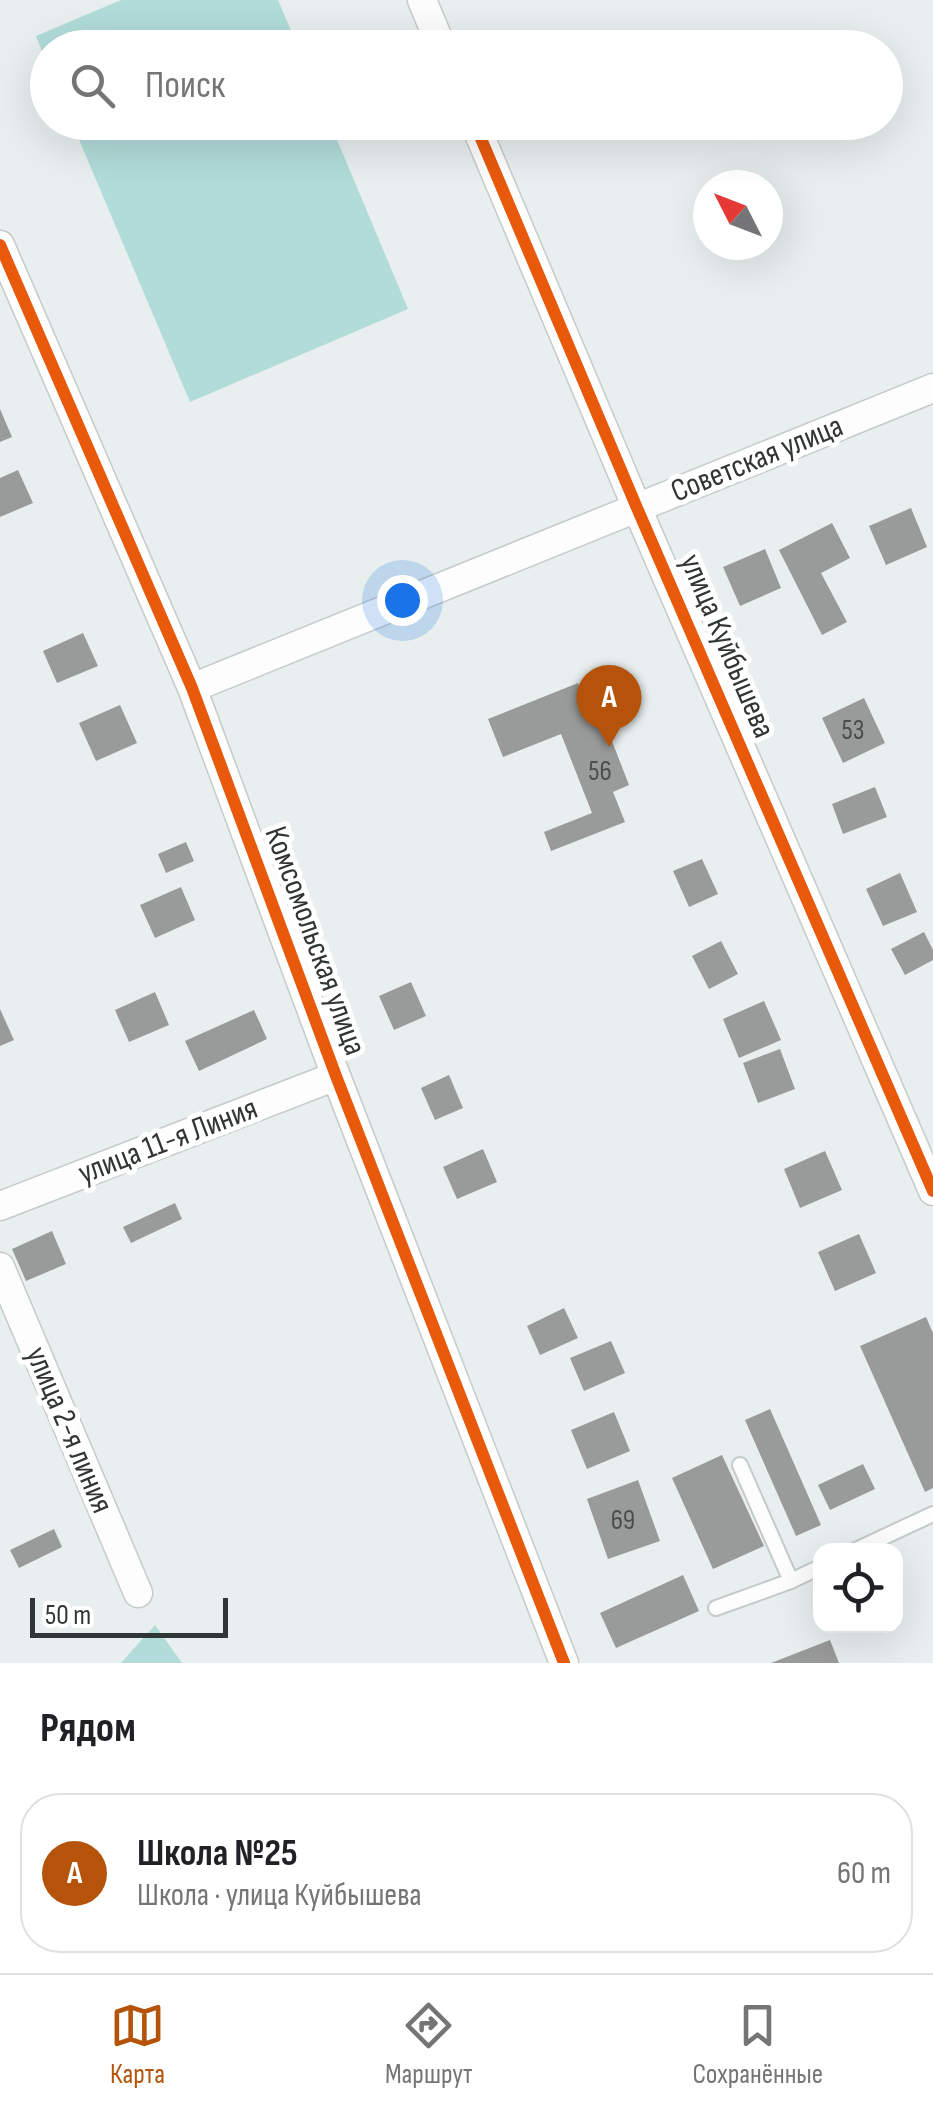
<!DOCTYPE html>
<html lang="ru">
<head>
<meta charset="utf-8">
<style>
  body { margin:0; font-family:"Sofia Sans Condensed",sans-serif; background:#f6f6f6; color:#202124 }
  .controls { position:absolute; right:30px; bottom:30px; display:grid; overflow:hidden; border-radius:20px; box-shadow:0 10px 40px #0002 }
  .controls button { width:90px; height:90px; display:grid; place-items:center; padding:0; border:0; border-bottom:2px solid #e0e0e0; background:#fff; color:#202124; font:50px sans-serif }
  .compass { position:absolute; left:693px; top:170px; width:90px; height:90px; border-radius:50%; background:#fff; box-shadow:0 10px 40px #0002; rotate:312deg }
  .scale { position:absolute; left:30px; bottom:25px; width:198px; box-sizing:border-box; padding-left:10px; border:5px solid #303535; border-top:0; font-size:28px; line-height:35px; white-space:nowrap; color:#303535; -webkit-text-stroke:8px #fff; paint-order:stroke }
  .you { position:absolute; left:402px; top:600px; width:35px; height:35px; margin:-25px; border:8px solid #fff; border-radius:50%; background:#1a73e8; box-shadow:0 0 0 15px #1a73e833 }
  .badge { display:grid; place-items:center; width:65px; height:65px; border-radius:50%; background:#b45309; color:#fff; font-size:32px; font-weight:700 }
  .pin { position:absolute; translate:-50% -82px; filter:drop-shadow(0 2px 5px #0008) }
  .pin::after { content:''; position:absolute; top:52px; width:35px; height:30px; background:inherit; clip-path:polygon(0 0,100% 0,50% 100%) }
  .list { margin:0; padding:0; list-style:none }
  h2 { display:flex; justify-content:space-between; align-items:center; height:130px; margin:0; padding:0 40px; font-size:42px }
  h2 small { font-size:32px; font-weight:400; color:#757577 }
  .list li { display:grid; grid-template-columns:65px 1fr auto; gap:30px; align-items:center; box-sizing:border-box; height:160px; margin:0 20px 20px; padding:0 20px; border:2px solid #e0e0e0; border-radius:40px }
  .list b { display:block; font-size:38px; white-space:nowrap }
  .list p { margin:0; font-size:32px; white-space:nowrap; color:#757577 }
  .list em { font-size:32px; font-style:normal; color:#757577 }
  .icon { flex:none; width:55px; height:55px; fill:none; stroke:currentColor; stroke-width:2; stroke-linecap:round; stroke-linejoin:round }
  .map { position:relative; flex:none; width:933px; height:1663px; overflow:hidden }
  .search { position:absolute; background:#fff; box-shadow:0 10px 40px #0002; left:30px; right:30px; top:30px; height:110px; display:flex; align-items:center; gap:25px; box-sizing:border-box; padding:0 35px; border-radius:55px; color:#757577; font-size:38px }
  .sheet { height:310px; background:#fff }
  nav { display:flex; justify-content:space-around; align-items:center; box-sizing:border-box; height:140px; border-top:2px solid #e0e0e0; background:#fff; font-size:28px; color:#757577 }
  nav a { display:grid; justify-items:center; gap:5px }
  nav .on { color:#b45309 }
  .map>svg:first-child { display:block }
  .green { fill:#b1dcd9 }
  .building { fill:#999b9a }
  .lines { fill:none; stroke-linecap:round; stroke-linejoin:round }
  .lane-casing { stroke:#c5cbca; stroke-width:18 }
  .street-casing { stroke:#c5cbca; stroke-width:31 }
  .lane { stroke:#fcfdfc; stroke-width:14 }
  .street { stroke:#fcfdfc; stroke-width:28 }
  .cycleway-casing { stroke:#fff; stroke-width:19 }
  .cycleway { stroke:#e8590c; stroke-width:12 }
  .labels { text-anchor:middle; dominant-baseline:central; stroke-width:10; stroke-linejoin:round; paint-order:stroke }
  .number-label { font-size:28px; fill:#4a4e4e }
  .street-label { font-size:32px; fill:#303535; stroke:#fff }
</style>
</head>
<body>
<div class="map">
<svg width="933" height="1663" viewBox="0 0 933 1663">
  <rect width="100%" height="100%" fill="#e8efee"/>
  <path class="green" d="M 121,0 L 278,0 L 298,47 L 48,48 L 47,64 L 36,36 Z
    M 72,123 L 330,123 L 408,309 L 190,402 Z
    M 155,1625 L 182,1663 L 121,1663 Z"/>
  <path class="building" d="M 0,409 L 12,437 L 0,442 Z
    M 18,470 L 33,503 L 0,517 L 0,478 Z
    M 911,508 L 927,547 L 886,565 L 869,526 Z
    M 832,523 L 850,558 L 821,573 L 847,622 L 822,635 L 779,550 Z
    M 765,549 L 781,588 L 740,606 L 723,567 Z
    M 83,633 L 98,666 L 57,683 L 43,651 Z
    M 578,683 L 594,724 L 605,723 L 629,785 L 613,792 L 625,822 L 551,851 L 544,832 L 592,813 L 561,734 L 503,757 L 488,719 Z
    M 864,698 L 885,743 L 843,763 L 822,718 Z
    M 120,705 L 137,743 L 96,761 L 79,723 Z
    M 875,787 L 887,817 L 843,834 L 832,804 Z
    M 186,842 L 194,861 L 166,873 L 158,854 Z
    M 702,859 L 718,894 L 689,907 L 673,871 Z
    M 900,873 L 917,912 L 883,926 L 866,889 Z
    M 181,887 L 195,920 L 155,938 L 140,905 Z
    M 924,932 L 933,950 L 933,960 L 905,975 L 891,949 Z
    M 721,941 L 738,974 L 709,989 L 692,956 Z
    M 411,982 L 426,1016 L 394,1030 L 379,996 Z
    M 155,992 L 169,1025 L 129,1042 L 115,1010 Z
    M 764,1001 L 781,1040 L 739,1058 L 723,1019 Z
    M 0,1009 L 14,1040 L 0,1046 Z
    M 254,1010 L 267,1039 L 199,1071 L 185,1041 Z
    M 780,1049 L 795,1089 L 758,1103 L 743,1063 Z
    M 449,1075 L 463,1108 L 435,1120 L 421,1088 Z
    M 483,1149 L 497,1182 L 457,1199 L 443,1167 Z
    M 825,1151 L 842,1190 L 800,1208 L 784,1169 Z
    M 175,1203 L 182,1219 L 131,1243 L 123,1227 Z
    M 52,1231 L 66,1264 L 26,1281 L 12,1249 Z
    M 859,1234 L 876,1273 L 835,1291 L 818,1252 Z
    M 564,1308 L 578,1338 L 540,1355 L 527,1326 Z
    M 926,1317 L 933,1333 L 933,1488 L 925,1492 L 860,1346 Z
    M 611,1341 L 625,1373 L 584,1391 L 570,1358 Z
    M 770,1409 L 821,1525 L 796,1536 L 745,1420 Z
    M 614,1412 L 630,1451 L 587,1469 L 571,1430 Z
    M 722,1455 L 764,1546 L 713,1569 L 672,1478 Z
    M 863,1464 L 875,1489 L 830,1510 L 818,1485 Z
    M 638,1480 L 660,1541 L 608,1559 L 587,1499 Z
    M 54,1529 L 62,1547 L 19,1568 L 10,1550 Z
    M 683,1575 L 699,1611 L 616,1648 L 600,1613 Z
    M 830,1640 L 839,1663 L 771,1663 Z"/>
  <g class="lines">
    <g class="lane-casing">
      <path id="lane" d="M 740,1465 L 791,1581 L 820,1567
        M 856,1550 L 933,1514
        M 716,1608 L 791,1581"/>
    </g>
    <g class="street-casing">
      <path id="street" d="M 422,0 L 442,48
        M 474,122 L 637,508 L 933,1191
        M 0,245 L 192,688 L 336,1076 L 564,1663
        M 192,688 L 933,388
        M 0,1206 L 336,1076
        M 0,1267 L 138,1593"/>
    </g>
    <use href="#lane" class="lane"/>
    <use href="#street" class="street"/>
    <g class="cycleway-casing">
      <path id="cycleway" d="M 474,122 L 637,508 L 933,1191
        M 0,245 L 192,688 L 336,1076 L 564,1663"/>
    </g>
    <use href="#cycleway" class="cycleway"/>
  </g>
  <g class="labels">
    <g class="number-label">
      <text x="853" y="730">53</text>
      <text x="600" y="771">56</text>
      <text x="623" y="1520">69</text>
    </g>
    <g class="street-label">
      <text transform="translate(757 459) rotate(-22)">Советская улица</text>
      <text transform="translate(727 646) rotate(67)">улица Куйбышева</text>
      <text transform="translate(315 941) rotate(70)">Комсомольская улица</text>
      <text transform="translate(168 1141) rotate(-21)">улица 11-я Линия</text>
      <text transform="translate(69 1430) rotate(67)">улица 2-я линия</text>
    </g>
  </g>
</svg>
<div class="controls">
<button><svg class="icon" aria-label="locate" viewBox="0 0 24 24"><circle cx="12" cy="12" r="6"/><path d="M12 2v4M12 18v4M2 12h4M18 12h4"/></svg></button>
</div>
<svg class="compass" viewBox="-18 -18 36 36"><path d="M0-13l5 13h-10z" fill="#e53935"/><path d="M0 13l5-13h-10z" fill="#757577"/></svg>
<div class="scale">50 m</div>
<div class="you"></div>
<div class="pin badge" style="left:609px;top:747px">A</div>
<div class="search"><svg class="icon" aria-label="search" viewBox="0 0 24 24"><circle cx="10" cy="10" r="6"/><path d="M15 15l6 6"/></svg>Поиск</div>
</div>
<section class="sheet">
<h2>Рядом<small></small></h2>
<ul class="list">
<li><span class="badge">A</span><div><b>Школа №25</b><p>Школа · улица Куйбышева</p></div><em>60 m</em></li>
</ul>
</section>
<nav>
<a class="on"><svg class="icon" aria-label="map" viewBox="0 0 24 24"><path d="M3 6l6-2 6 2 6-2v14l-6 2-6-2-6 2zM9 4v14M15 6v14"/></svg>Карта</a>
<a><svg class="icon" aria-label="directions" viewBox="0 0 24 24"><path d="M12 3l9 9-9 9-9-9zM9 14v-3h6M13 9l2 2-2 2"/></svg>Маршрут</a>
<a><svg class="icon" aria-label="saved" viewBox="0 0 24 24"><path d="M7 4h10v16l-5-4-5 4z"/></svg>Сохранённые</a>
</nav>
</body>
</html>
